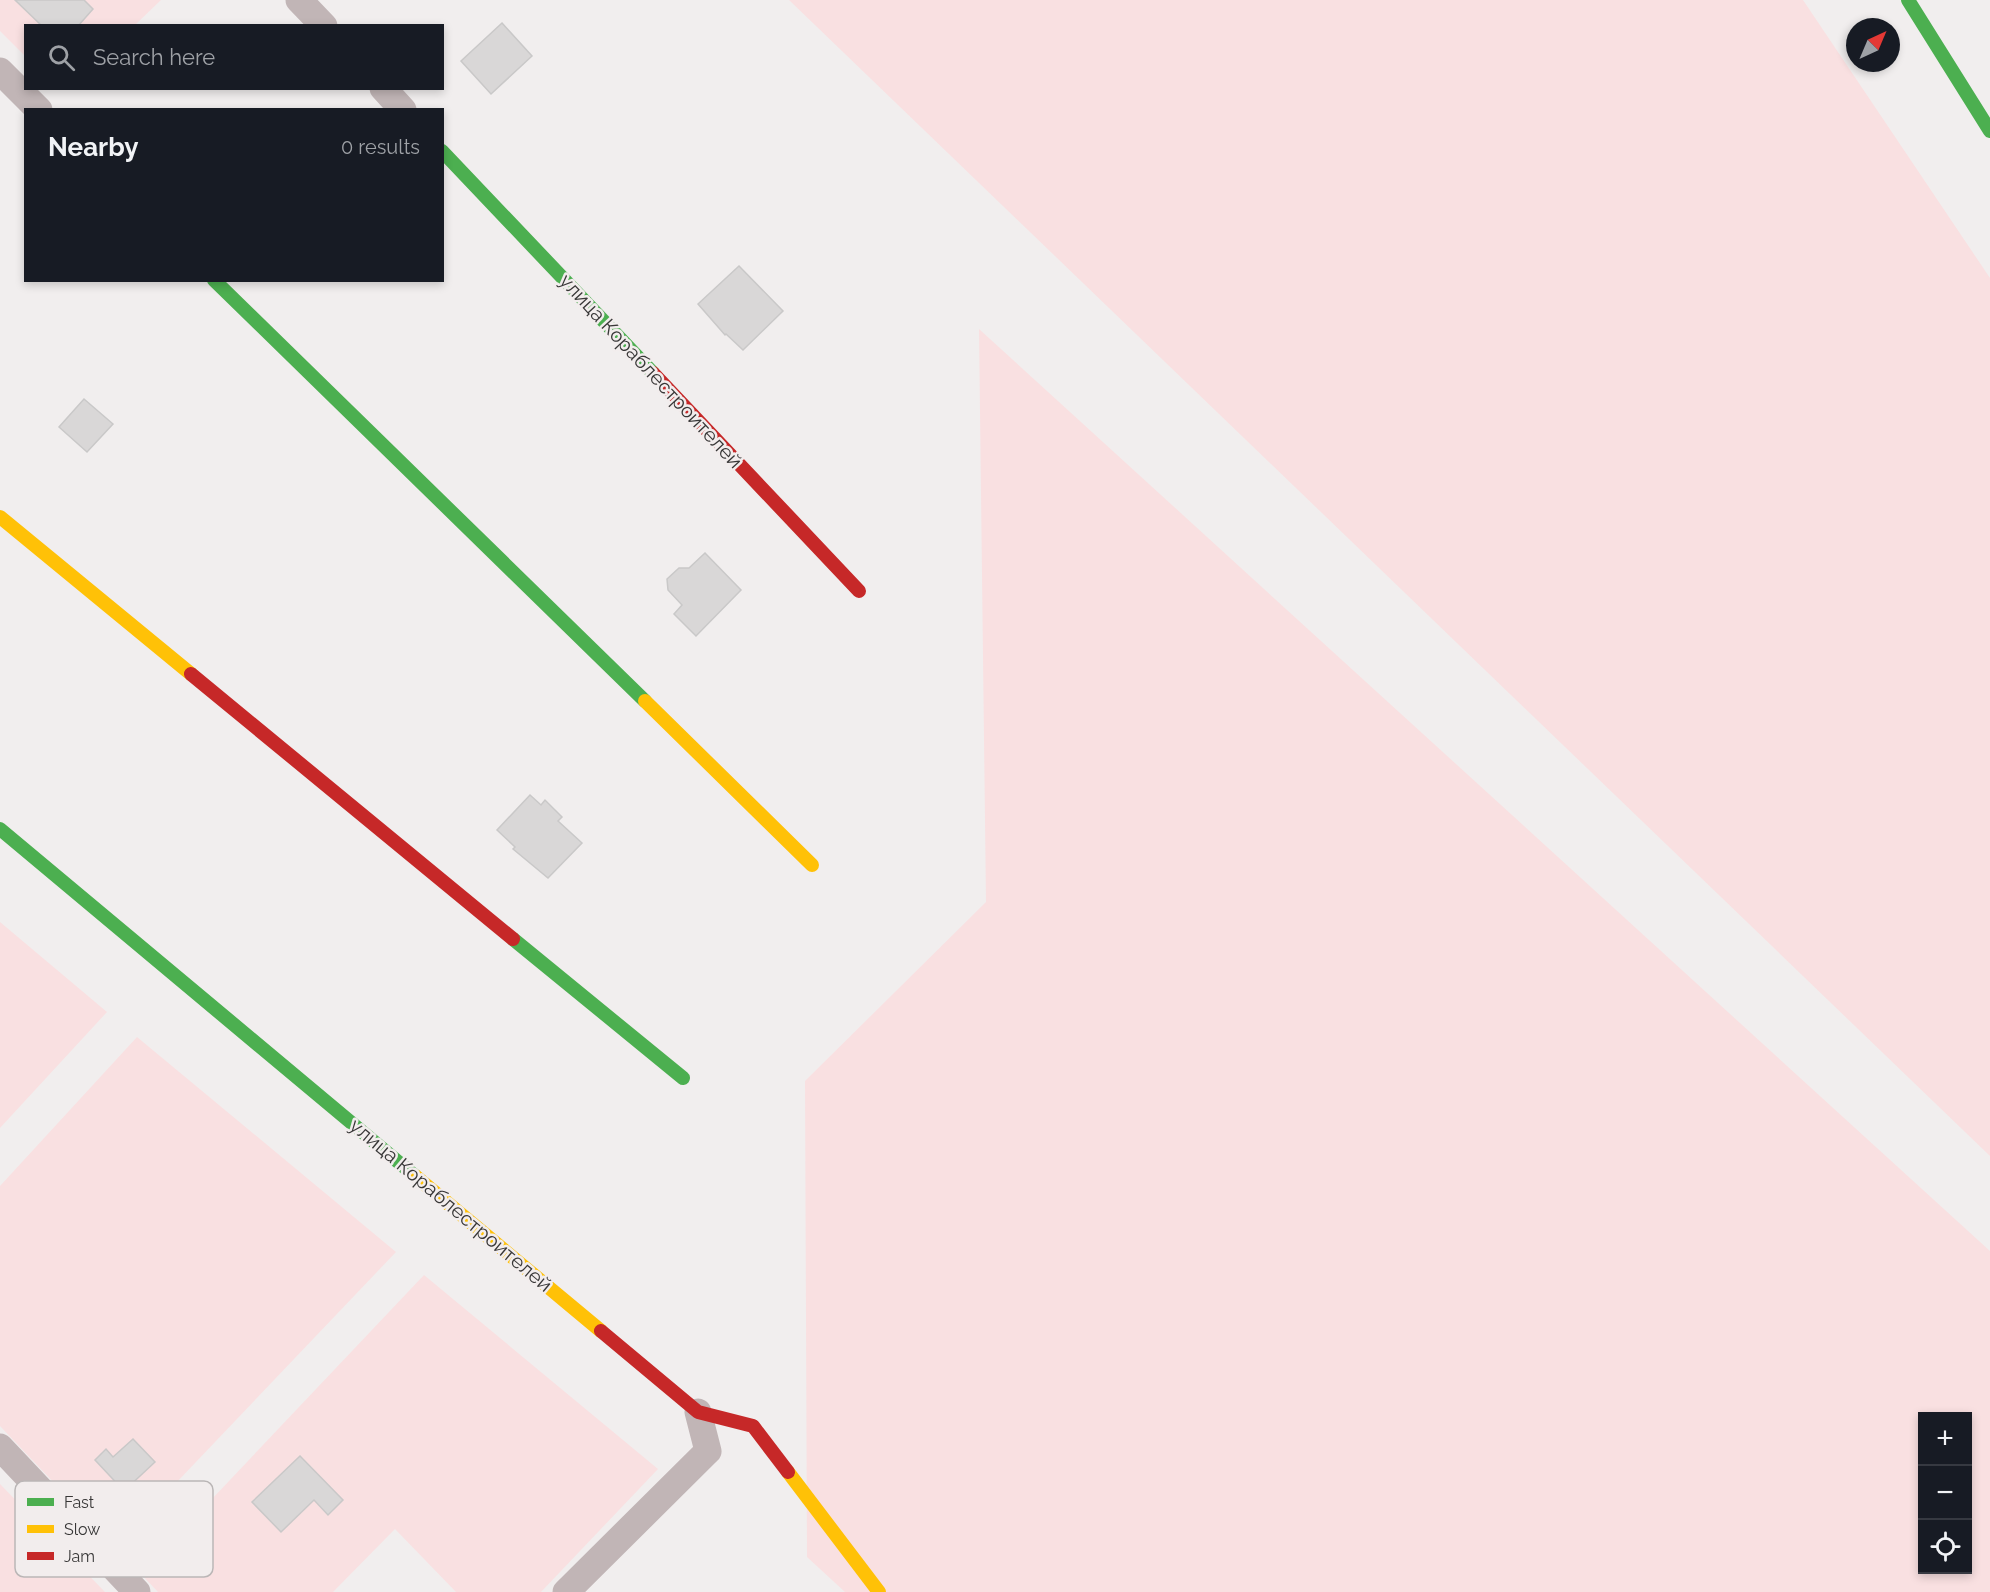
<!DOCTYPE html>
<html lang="en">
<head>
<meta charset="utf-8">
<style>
  body { margin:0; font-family:Raleway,sans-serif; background:#20242c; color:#f1f3f6 }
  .controls { position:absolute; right:18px; bottom:18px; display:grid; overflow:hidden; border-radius:0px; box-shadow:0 3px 9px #0003 }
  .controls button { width:54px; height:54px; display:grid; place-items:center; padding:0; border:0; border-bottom:2px solid #363941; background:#171b24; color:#f1f3f6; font:30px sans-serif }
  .compass { position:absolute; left:1846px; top:18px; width:54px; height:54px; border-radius:50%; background:#171b24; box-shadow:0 3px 9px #0003; rotate:44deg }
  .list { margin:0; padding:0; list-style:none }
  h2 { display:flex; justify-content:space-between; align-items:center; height:78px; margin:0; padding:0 24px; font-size:26px }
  h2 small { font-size:20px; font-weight:400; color:#9ea1a6 }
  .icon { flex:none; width:33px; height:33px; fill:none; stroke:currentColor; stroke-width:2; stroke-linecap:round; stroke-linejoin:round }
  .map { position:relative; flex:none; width:1990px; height:1592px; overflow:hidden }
  .search { position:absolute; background:#171b24; box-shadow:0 3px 9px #0003; left:24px; top:24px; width:420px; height:66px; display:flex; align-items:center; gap:15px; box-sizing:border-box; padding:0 21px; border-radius:0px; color:#9ea1a6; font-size:22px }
  .panel { position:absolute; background:#171b24; box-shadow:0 3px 9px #0003; left:24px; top:108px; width:420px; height:174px; border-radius:0px }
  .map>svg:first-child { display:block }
  .green { fill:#f9e0e1; fill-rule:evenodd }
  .building { fill:#d9d7d7; stroke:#c9c8c8; stroke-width:1.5 }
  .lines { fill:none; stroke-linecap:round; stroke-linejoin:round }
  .street { stroke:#c1b5b6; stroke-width:27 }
  .fast { stroke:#4caf50; stroke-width:14 }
  .slow { stroke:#ffc107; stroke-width:14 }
  .jam { stroke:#c62828; stroke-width:14 }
  .labels { text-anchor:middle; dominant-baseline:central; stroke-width:5; stroke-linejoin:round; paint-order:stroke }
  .street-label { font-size:20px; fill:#383737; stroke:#f2eded }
  .key { fill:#f2eded; stroke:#bab6b6; stroke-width:1.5 }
  .key-label { font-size:16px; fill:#383737 }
</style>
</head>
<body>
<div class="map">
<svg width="1990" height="1592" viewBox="0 0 1990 1592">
  <rect width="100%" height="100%" fill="#f1eeee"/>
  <path class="green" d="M 0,0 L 161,0 L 135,25 L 26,26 L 25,56 L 0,31 Z
    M 789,0 L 1803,0 L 1990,278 L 1990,1156 Z
    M 979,329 L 1990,1251 L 1990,1592 L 845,1592 L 807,1557 L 805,1081 L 986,902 ZM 1922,1416 L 1968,1416 L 1968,1570 L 1922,1570 Z
    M 0,922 L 107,1012 L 0,1128 Z
    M 137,1037 L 396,1252 L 115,1547 L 0,1426 L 0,1186 Z
    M 424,1275 L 658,1469 L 541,1592 L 456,1592 L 395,1529 L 333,1592 L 158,1592 L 141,1574 Z
    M 0,1484 L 105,1592 L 0,1592 Z"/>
  <path class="building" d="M 15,0 L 84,0 L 93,9 L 78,26 L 42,26 Z
    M 502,23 L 532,56 L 491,94 L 461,61 Z
    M 739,266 L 783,311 L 743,350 L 726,334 L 725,335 L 698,304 Z
    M 84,399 L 113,424 L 87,452 L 59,427 Z
    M 705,553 L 741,590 L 696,636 L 674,614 L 682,605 L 668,590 L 667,579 L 679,568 L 689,568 Z
    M 530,795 L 541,805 L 545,800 L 562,817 L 558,821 L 582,843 L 548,878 L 513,849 L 515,847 L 497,830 Z
    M 133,1439 L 155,1462 L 124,1491 L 95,1460 L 106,1449 L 113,1457 Z
    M 300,1456 L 343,1500 L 328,1515 L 314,1500 L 281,1532 L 252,1502 Z"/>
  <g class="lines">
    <path class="street" d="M 299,0 L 324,26
      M 0,71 L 39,110
      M 383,88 L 403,110
      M 0,1447 L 137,1592
      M 566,1592 L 708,1451 L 698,1412"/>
    <path class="fast" d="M 1908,0 L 1990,131
      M 442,151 L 653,373
      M 214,280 L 645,701
      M 0,829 L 415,1176
      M 513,939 L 683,1078"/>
    <path class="slow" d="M 0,517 L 191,674
      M 645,701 L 812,865
      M 415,1176 L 601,1331
      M 788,1472 L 879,1592"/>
    <path class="jam" d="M 653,373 L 859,591
      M 191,674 L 513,939
      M 601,1331 L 698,1412 L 753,1426 L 788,1472"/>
  </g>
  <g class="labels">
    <g class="street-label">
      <text transform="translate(651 371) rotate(47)">улица Кораблестроителей</text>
      <text transform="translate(451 1205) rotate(40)">улица Кораблестроителей</text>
    </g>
  </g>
  <rect x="15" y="1481" width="198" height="96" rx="9" class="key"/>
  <rect x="27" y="1498" width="27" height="8" fill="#4caf50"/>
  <rect x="27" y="1525" width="27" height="8" fill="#ffc107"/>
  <rect x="27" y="1552" width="27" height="8" fill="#c62828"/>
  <g class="key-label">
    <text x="64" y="1508">Fast</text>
    <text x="64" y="1535">Slow</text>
    <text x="64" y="1562">Jam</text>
  </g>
</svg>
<div class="controls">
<button>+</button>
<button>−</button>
<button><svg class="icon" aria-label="locate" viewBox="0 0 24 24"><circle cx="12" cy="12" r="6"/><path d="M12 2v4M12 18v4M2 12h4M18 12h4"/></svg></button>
</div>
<svg class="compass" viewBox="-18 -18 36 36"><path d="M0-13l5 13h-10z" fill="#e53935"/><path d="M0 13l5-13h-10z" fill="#9ea1a6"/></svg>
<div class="search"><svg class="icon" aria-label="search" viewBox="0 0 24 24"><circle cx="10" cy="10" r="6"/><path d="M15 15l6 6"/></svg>Search here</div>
<section class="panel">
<h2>Nearby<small>0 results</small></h2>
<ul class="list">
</ul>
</section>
</div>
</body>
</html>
